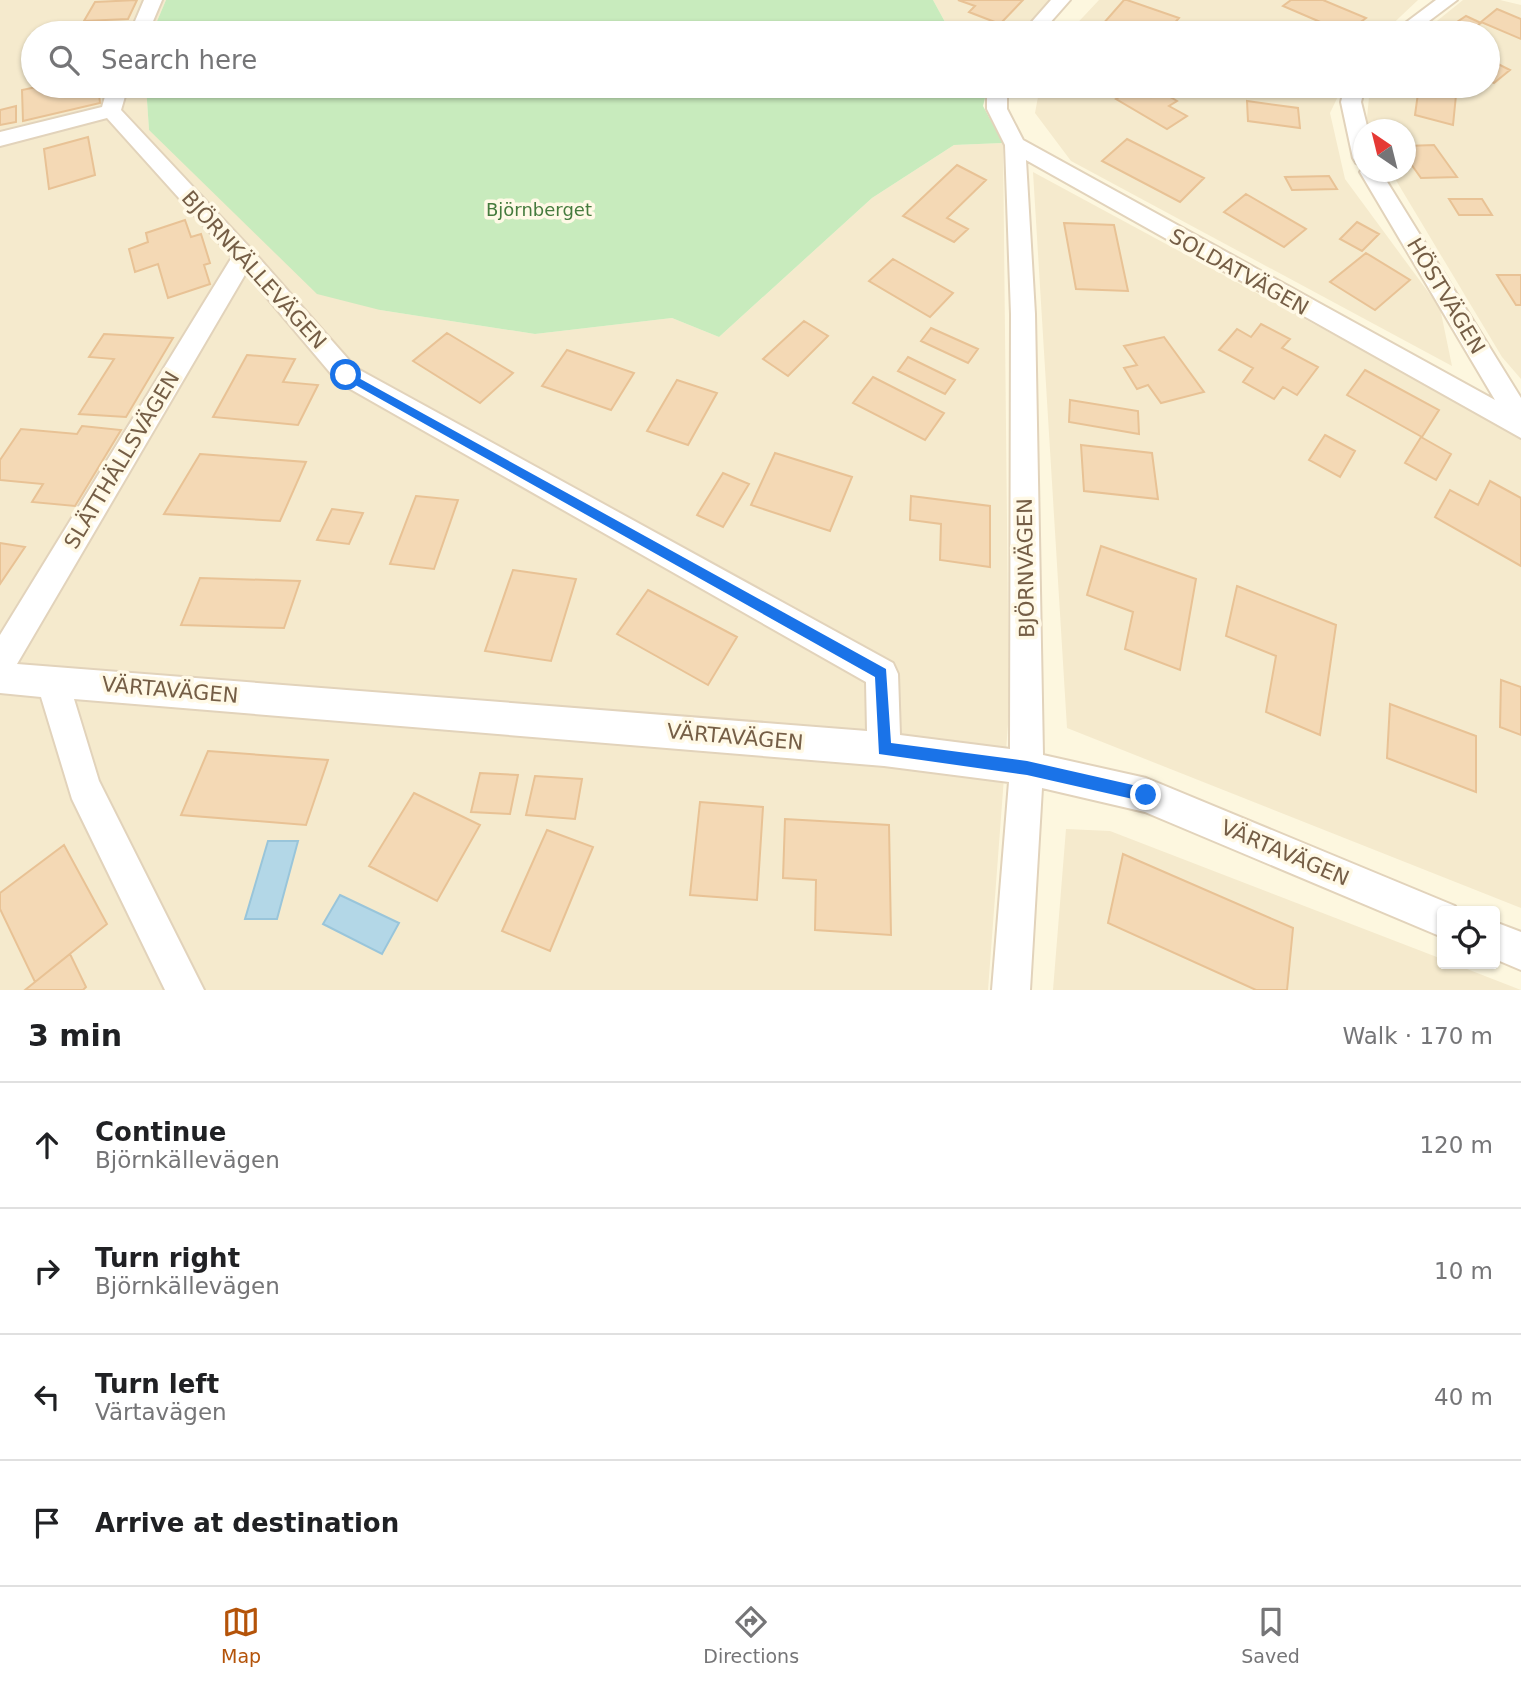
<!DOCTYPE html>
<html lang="en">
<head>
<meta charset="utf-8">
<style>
  body { margin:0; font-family:"DejaVu Sans",sans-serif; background:#f6f6f6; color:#202124 }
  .controls { position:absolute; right:21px; bottom:21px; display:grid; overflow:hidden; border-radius:7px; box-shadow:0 2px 5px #0004 }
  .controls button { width:63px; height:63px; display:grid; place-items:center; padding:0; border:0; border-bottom:2px solid #e0e0e0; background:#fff; color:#202124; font:35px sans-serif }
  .compass { position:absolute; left:1353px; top:119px; width:63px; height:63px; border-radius:50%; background:#fff; box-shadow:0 2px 5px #0004; rotate:325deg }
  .stop { position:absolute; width:21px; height:21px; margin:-16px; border:5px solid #1a73e8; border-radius:50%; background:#fff }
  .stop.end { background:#1a73e8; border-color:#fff; box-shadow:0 2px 7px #0008 }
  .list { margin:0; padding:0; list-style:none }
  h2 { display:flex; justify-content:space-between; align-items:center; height:91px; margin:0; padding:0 28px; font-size:30px }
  h2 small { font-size:23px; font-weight:400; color:#757577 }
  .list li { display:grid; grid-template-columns:46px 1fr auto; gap:21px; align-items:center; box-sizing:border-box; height:126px; padding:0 28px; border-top:2px solid #e0e0e0 }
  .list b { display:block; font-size:26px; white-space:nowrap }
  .list p { margin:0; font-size:23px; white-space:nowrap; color:#757577 }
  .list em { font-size:23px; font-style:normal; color:#757577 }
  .icon { flex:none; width:38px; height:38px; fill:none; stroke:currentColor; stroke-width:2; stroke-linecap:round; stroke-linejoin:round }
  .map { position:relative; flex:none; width:1521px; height:990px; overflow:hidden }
  .search { position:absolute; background:#fff; box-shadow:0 2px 5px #0004; left:21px; right:21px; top:21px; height:77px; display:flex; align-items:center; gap:18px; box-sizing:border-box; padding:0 24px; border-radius:38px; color:#757577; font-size:26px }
  .sheet { height:595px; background:#fff }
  nav { display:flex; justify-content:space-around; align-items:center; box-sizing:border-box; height:98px; border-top:2px solid #e0e0e0; background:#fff; font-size:19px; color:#757577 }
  nav a { display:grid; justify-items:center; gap:4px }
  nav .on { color:#b45309 }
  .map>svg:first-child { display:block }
  .residential { fill:#f5eacd }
  .green { fill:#c8ebbd }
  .water { fill:#b3d7e7; stroke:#99c5da; stroke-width:2 }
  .building { fill:#f4d9b5; stroke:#e8c295; stroke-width:2 }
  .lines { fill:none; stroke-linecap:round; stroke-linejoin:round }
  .minor-casing { stroke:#e2d3bb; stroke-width:4 }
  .minor { fill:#fff; fill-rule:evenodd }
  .route { fill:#1a73e8 }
  .labels { text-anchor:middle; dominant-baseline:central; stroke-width:7; stroke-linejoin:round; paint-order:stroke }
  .far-park-label { font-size:18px; fill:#457b3d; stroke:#fff9e6 }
  .street-label { font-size:21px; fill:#755e46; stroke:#fff9e6 }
</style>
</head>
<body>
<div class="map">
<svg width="1521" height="990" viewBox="0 0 1521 990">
  <rect width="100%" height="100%" fill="#fdf7df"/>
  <path class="residential" d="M 0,0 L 166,0 L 152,33 L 33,33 L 33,86 L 146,86 L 149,130 L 380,310 L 535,334 L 672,318 L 719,337 L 872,198 L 954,145 L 1003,143 L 1009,711 L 988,990 L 0,990 Z
    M 933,0 L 1053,0 L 1020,33 L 951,33 Z
    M 1099,0 L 1418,0 L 1383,33 L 1068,33 Z
    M 1463,0 L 1500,0 L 1521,5 L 1521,379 L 1502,357 L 1391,172 L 1406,172 L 1406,130 L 1366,129 L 1370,86 L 1488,86 L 1488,33 L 1422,33 Z
    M 1040,86 L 1343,86 L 1330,113 L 1345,179 L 1440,308 L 1452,366 L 1071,161 L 1035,113 Z
    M 1033,172 L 1521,436 L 1521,908 L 1067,728 Z
    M 1066,829 L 1110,831 L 1442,959 L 1442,964 L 1454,964 L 1521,990 L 1053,990 Z"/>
  <path class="green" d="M 166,0 L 933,0 L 951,33 L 152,33 Z
    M 146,86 L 988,86 L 983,106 L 1003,143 L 954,145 L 872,198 L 719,337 L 672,318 L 535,334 L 380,310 L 317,294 L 149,130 Z"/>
  <path class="water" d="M 268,841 L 298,841 L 277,919 L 245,919 Z
    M 340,895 L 399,923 L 382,954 L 323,924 Z"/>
  <path class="building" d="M 137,0 L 128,19 L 84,21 L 95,2 Z
    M 958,0 L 1023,0 L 1000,24 L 969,12 L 975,6 Z
    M 1124,0 L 1127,0 L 1179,18 L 1166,33 L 1144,25 L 1137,33 L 1095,33 Z
    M 1291,0 L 1323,0 L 1366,18 L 1346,33 L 1283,6 Z
    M 1497,9 L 1521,19 L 1521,39 L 1481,22 Z
    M 1466,16 L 1481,23 L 1466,33 L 1448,28 Z
    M 1488,59 L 1510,70 L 1494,83 L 1488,80 Z
    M 41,86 L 56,86 L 57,92 L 82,86 L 98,86 L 100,103 L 23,121 L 22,90 Z
    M 1047,86 L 1072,86 L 1068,96 L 1045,91 Z
    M 1419,86 L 1456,95 L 1453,125 L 1415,115 Z
    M 1135,88 L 1151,97 L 1160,91 L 1177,101 L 1169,106 L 1187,116 L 1167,129 L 1116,99 Z
    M 1247,101 L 1298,108 L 1300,128 L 1248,121 Z
    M 16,106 L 16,122 L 0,125 L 0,110 Z
    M 88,137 L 95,175 L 49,189 L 44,149 Z
    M 1127,139 L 1204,178 L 1180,202 L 1102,161 Z
    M 1434,145 L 1457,177 L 1421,178 L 1406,157 L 1406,146 Z
    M 957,165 L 986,180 L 947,218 L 968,229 L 954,242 L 903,216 Z
    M 1329,176 L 1337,189 L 1292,190 L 1285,177 Z
    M 1246,194 L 1306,229 L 1284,247 L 1224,212 Z
    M 1449,199 L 1482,199 L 1492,215 L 1459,215 Z
    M 185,220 L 191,237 L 201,234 L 210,263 L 204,265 L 210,284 L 168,298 L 158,264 L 135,272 L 129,249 L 148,242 L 146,233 Z
    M 1357,222 L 1379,234 L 1362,251 L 1340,239 Z
    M 1064,223 L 1114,225 L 1128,291 L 1076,289 Z
    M 1366,253 L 1410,280 L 1375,310 L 1330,282 Z
    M 893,259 L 953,293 L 930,317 L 869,281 Z
    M 1497,275 L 1521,275 L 1521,305 L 1516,305 Z
    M 804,321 L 828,336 L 788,376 L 763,359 Z
    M 1261,324 L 1290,339 L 1282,348 L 1318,367 L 1297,395 L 1283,387 L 1274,399 L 1243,382 L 1253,368 L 1219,350 L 1237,329 L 1251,337 Z
    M 931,328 L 978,349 L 968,363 L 921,341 Z
    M 447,333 L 513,373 L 480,403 L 413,361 Z
    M 104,334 L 173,338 L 126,417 L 79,414 L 114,359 L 89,357 Z
    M 1164,337 L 1204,392 L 1161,403 L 1148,385 L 1137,389 L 1124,368 L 1137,365 L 1124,346 Z
    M 567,350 L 634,373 L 611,410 L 542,386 Z
    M 247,355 L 295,359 L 283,382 L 318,385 L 298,425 L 213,417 Z
    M 908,357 L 955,380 L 945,394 L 898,371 Z
    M 1365,370 L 1439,410 L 1422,437 L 1347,395 Z
    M 873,377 L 944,413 L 925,440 L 853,403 Z
    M 677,380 L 717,393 L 688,445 L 647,431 Z
    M 1070,400 L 1138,411 L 1139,434 L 1069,422 Z
    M 82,426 L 121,430 L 75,506 L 32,502 L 43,484 L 0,480 L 0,460 L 21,429 L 77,434 Z
    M 1325,435 L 1355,451 L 1340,477 L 1309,460 Z
    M 1421,437 L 1451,454 L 1436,480 L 1405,463 Z
    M 1081,445 L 1152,453 L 1158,499 L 1084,491 Z
    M 775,453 L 852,477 L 830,531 L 751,505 Z
    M 200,454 L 306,462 L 280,521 L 164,514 Z
    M 723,473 L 749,484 L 723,527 L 697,515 Z
    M 1490,481 L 1521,498 L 1521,566 L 1435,517 L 1450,490 L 1478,505 Z
    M 416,496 L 458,500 L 434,569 L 390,564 Z
    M 911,496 L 990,506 L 990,567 L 940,560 L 941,524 L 910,520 Z
    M 332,509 L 363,513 L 349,544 L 317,540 Z
    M 0,543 L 25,547 L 0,584 Z
    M 1101,546 L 1196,579 L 1180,670 L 1125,649 L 1133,612 L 1087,595 Z
    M 513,570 L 576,579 L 551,661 L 485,651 Z
    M 200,578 L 300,581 L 284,628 L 181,625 Z
    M 1237,586 L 1336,625 L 1320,735 L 1266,712 L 1276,656 L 1226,636 Z
    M 648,590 L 737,637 L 708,685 L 617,634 Z
    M 1501,680 L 1521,687 L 1521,735 L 1500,727 Z
    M 1390,704 L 1476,736 L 1476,792 L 1387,758 Z
    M 208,751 L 328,760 L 306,825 L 181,815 Z
    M 480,773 L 518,775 L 510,814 L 471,812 Z
    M 535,776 L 582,779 L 575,819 L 526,815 Z
    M 414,793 L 480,825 L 437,901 L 369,866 Z
    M 700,802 L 763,807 L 757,900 L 690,895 Z
    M 785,819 L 889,825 L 891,935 L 815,930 L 816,880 L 783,878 Z
    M 547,830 L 593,847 L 550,951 L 502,931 Z
    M 64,845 L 107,924 L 35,982 L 0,909 L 0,893 Z
    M 1123,854 L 1293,928 L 1287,990 L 1256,990 L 1108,923 Z
    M 70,954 L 86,987 L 83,990 L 25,990 Z"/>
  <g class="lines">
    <g class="minor-casing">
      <path id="minor" d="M 144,0 L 162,0 L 148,33 L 130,33 Z
        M 1051,0 L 1070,0 L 1041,33 L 1022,33 Z
        M 1436,0 L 1457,0 L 1413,33 L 1392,33 Z
        M 108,86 L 128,86 L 121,110 L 252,250 L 356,368 L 893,663 L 898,674 L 900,735 L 1010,749 L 1011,314 L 1005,145 L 987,109 L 987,86 L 1007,86 L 1007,109 L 1023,140 L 1495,400 L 1360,172 L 1364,167 L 1364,172 L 1381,172 L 1521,398 L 1521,438 L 1026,160 L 1035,314 L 1043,755 L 1146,778 L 1455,906 L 1457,911 L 1442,911 L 1442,937 L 1145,812 L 1042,788 L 1030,990 L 992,990 L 1009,782 L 884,766 L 74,699 L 99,781 L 204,990 L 165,990 L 72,799 L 41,697 L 0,693 L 0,635 L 232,257 L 107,118 L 0,146 L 0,132 L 102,107 ZM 246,273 L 338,382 L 866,682 L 867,731 L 17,664 Z
        M 1345,86 L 1365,86 L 1361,102 L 1368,130 L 1364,130 L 1364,165 L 1356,163 L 1353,158 L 1341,102 Z
        M 1495,922 L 1521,932 L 1521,970 L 1495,959 Z"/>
    </g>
    <use href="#minor" class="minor"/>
  </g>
  <path class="route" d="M 346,371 L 886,669 L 891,743 L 1027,761 L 1146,788 L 1153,795 L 1151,800 L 1146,802 L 1027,775 L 879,754 L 875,677 L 343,378 L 341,375 Z"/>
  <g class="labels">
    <g class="far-park-label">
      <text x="539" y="209">Björnberget</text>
    </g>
    <g class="street-label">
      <text transform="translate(254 270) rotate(48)">BJÖRNKÄLLEVÄGEN</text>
      <text transform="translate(1239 272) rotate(29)">SOLDATVÄGEN</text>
      <text transform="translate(1446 296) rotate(59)">HÖSTVÄGEN</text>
      <text transform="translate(122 460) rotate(-59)">SLÄTTHÄLLSVÄGEN</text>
      <text transform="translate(1026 568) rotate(-91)">BJÖRNVÄGEN</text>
      <text transform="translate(170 690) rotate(5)">VÄRTAVÄGEN</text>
      <text transform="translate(735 737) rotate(5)">VÄRTAVÄGEN</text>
      <text transform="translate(1285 853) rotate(23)">VÄRTAVÄGEN</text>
    </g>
  </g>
</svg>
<div class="controls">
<button><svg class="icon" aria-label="locate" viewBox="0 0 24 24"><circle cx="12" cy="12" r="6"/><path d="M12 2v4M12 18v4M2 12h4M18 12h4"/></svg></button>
</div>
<svg class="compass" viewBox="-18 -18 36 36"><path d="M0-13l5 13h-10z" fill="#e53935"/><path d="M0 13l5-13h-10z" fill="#757577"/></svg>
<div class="stop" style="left:346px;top:375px"></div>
<div class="stop end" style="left:1146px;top:795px"></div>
<div class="search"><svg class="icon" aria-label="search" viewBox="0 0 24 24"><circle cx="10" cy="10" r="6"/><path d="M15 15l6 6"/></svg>Search here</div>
</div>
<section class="sheet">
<h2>3 min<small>Walk · 170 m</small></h2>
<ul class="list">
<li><svg class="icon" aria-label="ahead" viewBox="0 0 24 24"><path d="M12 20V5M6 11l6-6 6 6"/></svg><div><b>Continue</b><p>Björnkällevägen</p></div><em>120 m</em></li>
<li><svg class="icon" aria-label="right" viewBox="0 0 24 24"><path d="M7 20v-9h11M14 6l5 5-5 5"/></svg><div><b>Turn right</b><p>Björnkällevägen</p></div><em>10 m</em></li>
<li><svg class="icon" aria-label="left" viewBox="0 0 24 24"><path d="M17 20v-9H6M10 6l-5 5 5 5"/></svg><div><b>Turn left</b><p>Värtavägen</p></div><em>40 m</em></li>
<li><svg class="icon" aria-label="arrive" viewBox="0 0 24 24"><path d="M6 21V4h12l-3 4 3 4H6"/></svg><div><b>Arrive at destination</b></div></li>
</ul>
</section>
<nav>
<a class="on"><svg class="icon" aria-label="map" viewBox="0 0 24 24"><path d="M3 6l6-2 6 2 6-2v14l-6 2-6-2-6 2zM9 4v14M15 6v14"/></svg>Map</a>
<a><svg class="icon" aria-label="directions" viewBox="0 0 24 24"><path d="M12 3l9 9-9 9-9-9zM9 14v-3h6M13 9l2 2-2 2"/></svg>Directions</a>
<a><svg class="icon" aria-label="saved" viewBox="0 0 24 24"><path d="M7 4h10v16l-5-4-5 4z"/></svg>Saved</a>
</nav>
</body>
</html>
